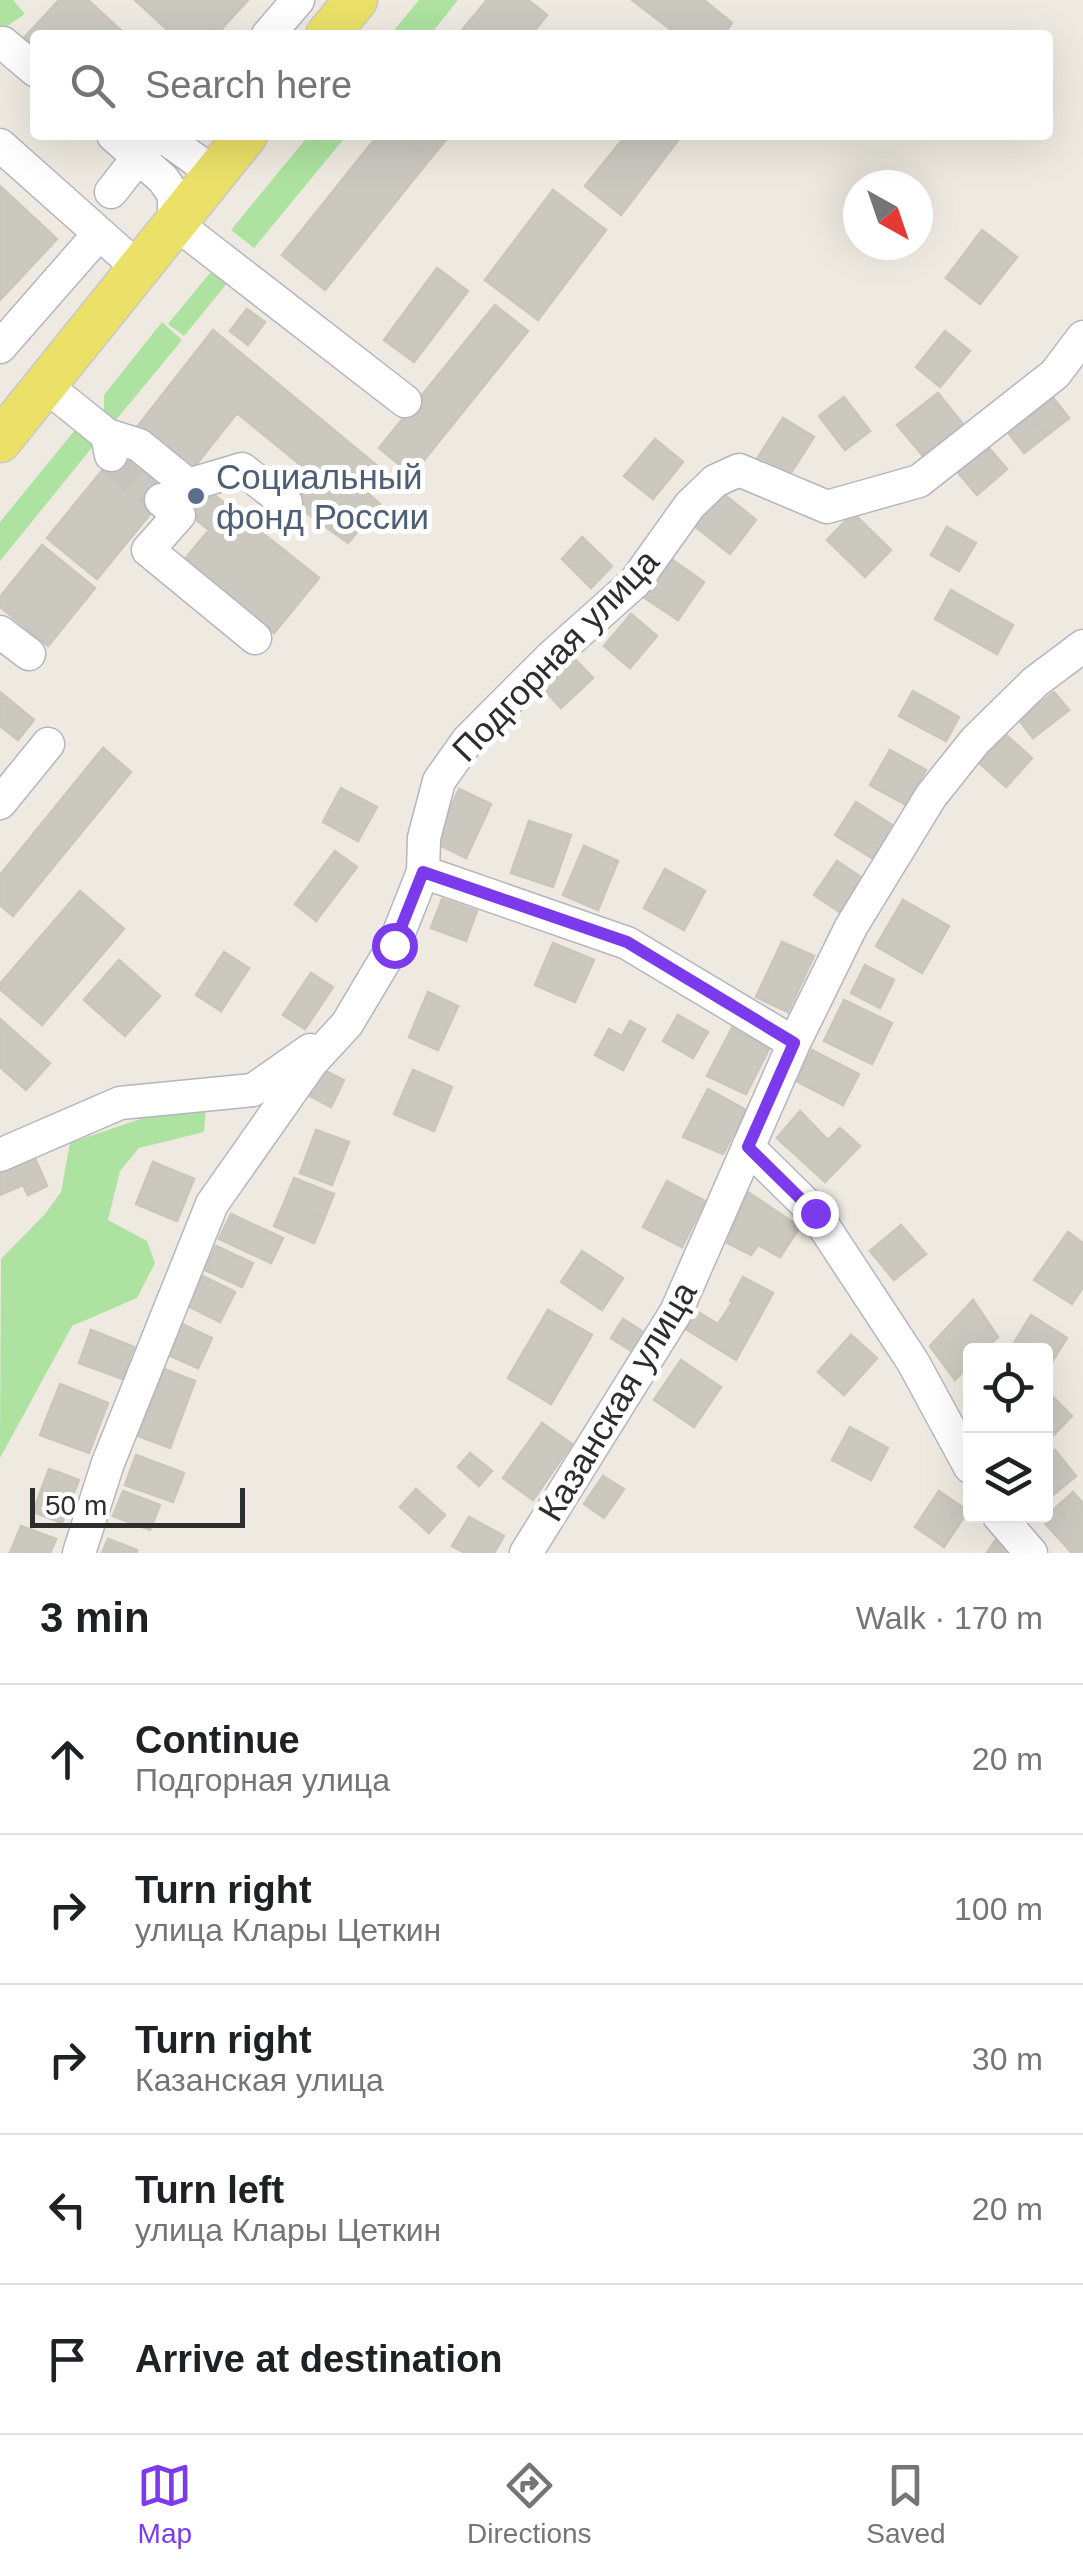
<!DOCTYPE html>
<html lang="en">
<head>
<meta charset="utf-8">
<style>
  body { margin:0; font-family:Helvetica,sans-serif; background:#f6f6f6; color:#202124 }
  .controls { position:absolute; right:30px; bottom:30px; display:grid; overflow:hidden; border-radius:10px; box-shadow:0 10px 40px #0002 }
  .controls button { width:90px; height:90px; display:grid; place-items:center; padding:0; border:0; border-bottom:2px solid #e0e0e0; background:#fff; color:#202124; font:50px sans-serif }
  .compass { position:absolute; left:843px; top:170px; width:90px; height:90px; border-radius:50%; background:#fff; box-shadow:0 10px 40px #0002; rotate:140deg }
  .scale { position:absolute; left:30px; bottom:25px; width:215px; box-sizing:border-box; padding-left:10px; border:5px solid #2d2d2d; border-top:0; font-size:28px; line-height:35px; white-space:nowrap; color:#2d2d2d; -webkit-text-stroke:8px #fff; paint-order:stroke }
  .stop { position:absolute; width:30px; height:30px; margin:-22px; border:8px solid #7c3aed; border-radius:50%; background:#fff }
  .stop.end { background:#7c3aed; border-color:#fff; box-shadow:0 2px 10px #0008 }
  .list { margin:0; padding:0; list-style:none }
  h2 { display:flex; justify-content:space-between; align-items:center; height:130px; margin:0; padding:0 40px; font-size:42px }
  h2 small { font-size:32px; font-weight:400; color:#757577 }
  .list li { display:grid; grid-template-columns:65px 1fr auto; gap:30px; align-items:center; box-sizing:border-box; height:150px; padding:0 40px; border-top:2px solid #e0e0e0 }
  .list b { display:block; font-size:38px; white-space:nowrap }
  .list p { margin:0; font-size:32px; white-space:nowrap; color:#757577 }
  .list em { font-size:32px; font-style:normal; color:#757577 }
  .icon { flex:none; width:55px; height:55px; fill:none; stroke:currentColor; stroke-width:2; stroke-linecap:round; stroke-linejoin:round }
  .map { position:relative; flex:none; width:1083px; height:1553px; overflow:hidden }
  .search { position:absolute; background:#fff; box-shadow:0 10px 40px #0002; left:30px; right:30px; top:30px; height:110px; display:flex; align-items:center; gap:25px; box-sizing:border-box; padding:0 35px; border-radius:10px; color:#757577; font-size:38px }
  .sheet { height:880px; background:#fff }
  nav { display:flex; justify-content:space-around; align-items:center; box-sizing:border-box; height:140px; border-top:2px solid #e0e0e0; background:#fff; font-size:28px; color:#757577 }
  nav a { display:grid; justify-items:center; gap:5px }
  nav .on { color:#7c3aed }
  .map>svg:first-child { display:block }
  .green { fill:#ade2a0 }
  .building { fill:#cac8bf; stroke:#cac6ba; stroke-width:2.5 }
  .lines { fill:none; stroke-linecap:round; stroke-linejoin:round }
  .minor-tunnel { stroke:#c7c4bd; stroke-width:32; stroke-dasharray:32 16; stroke-linecap:butt }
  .minor-casing { stroke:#b4b5c0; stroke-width:35 }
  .major-casing { stroke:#c8c8c8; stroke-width:45 }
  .minor { stroke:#fff; stroke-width:32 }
  .major { stroke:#ebe068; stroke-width:42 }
  .route { stroke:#7c3aed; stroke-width:12 }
  .service-dot { fill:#5c6f8a; stroke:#fff; stroke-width:4 }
  .labels { text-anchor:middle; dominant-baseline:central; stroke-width:10; stroke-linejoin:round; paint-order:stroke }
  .service-label { font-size:35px; fill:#4e5e75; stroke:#fff; text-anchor:start }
  .street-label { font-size:35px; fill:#2d2d2d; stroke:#fff }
</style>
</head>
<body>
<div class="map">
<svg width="1083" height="1553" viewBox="0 0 1083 1553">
  <rect width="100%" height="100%" fill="#eeeae1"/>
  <path class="green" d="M 0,0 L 13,0 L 25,14 L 0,31 Z
    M 419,0 L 458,0 L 430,35 L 390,35 Z
    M 309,135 L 347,135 L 254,248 L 231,230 Z
    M 217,272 L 233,276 L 184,336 L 168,324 L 209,274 Z
    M 162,322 L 182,340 L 111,426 L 104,411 L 104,395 Z
    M 75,430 L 94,445 L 0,561 L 0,522 Z
    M 206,1109 L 204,1132 L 139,1148 L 120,1171 L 108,1220 L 147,1241 L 155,1263 L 137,1298 L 72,1326 L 0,1458 L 1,1259 L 45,1214 L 61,1192 L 70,1143 L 143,1118 Z"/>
  <path class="building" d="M 59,0 L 88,0 L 126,35 L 35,35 L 35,48 L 24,38 Z
    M 135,0 L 248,0 L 217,34 L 211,28 L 205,35 L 173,35 Z
    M 487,0 L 528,0 L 547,15 L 531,35 L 458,35 Z
    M 632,0 L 704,0 L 732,23 L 723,35 L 678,35 Z
    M 378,135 L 400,135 L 430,159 L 325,290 L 282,255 Z
    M 400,135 L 450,135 L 430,159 Z
    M 626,135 L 682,135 L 621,215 L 585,186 Z
    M 0,186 L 57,239 L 0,300 Z
    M 553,190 L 606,230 L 538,320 L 485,280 Z
    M 982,230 L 1017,257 L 980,304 L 946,278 Z
    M 437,268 L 468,291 L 414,362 L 384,340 Z
    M 495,305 L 528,331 L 412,475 L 379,448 Z
    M 247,309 L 265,322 L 248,345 L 230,331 Z
    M 213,330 L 381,469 L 364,490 L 380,504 L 348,543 L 285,497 L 308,471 L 237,413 L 192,470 L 137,427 Z
    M 945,331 L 970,351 L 940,387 L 916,367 Z
    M 938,393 L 963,424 L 923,456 L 897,425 Z
    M 1051,395 L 1069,418 L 1046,436 L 1028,413 Z
    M 844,397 L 870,431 L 845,450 L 819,416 Z
    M 1028,413 L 1046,436 L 1024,453 L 1006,430 Z
    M 783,418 L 814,437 L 787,479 L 757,459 Z
    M 655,439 L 683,462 L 653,499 L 624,476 Z
    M 984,442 L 1007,469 L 977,495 L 954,468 Z
    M 118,451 L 169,491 L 97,579 L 47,538 Z
    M 203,486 L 319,578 L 274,633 L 184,560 L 209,530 L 184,510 Z
    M 720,491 L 756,520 L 730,554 L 693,525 Z
    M 853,513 L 891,550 L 865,577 L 827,540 Z
    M 947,527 L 976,543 L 959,571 L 931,555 Z
    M 582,537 L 612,566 L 591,588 L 562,559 Z
    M 42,545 L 95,588 L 48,646 L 0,607 L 0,597 Z
    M 667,556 L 704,582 L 678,620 L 640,595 Z
    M 951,590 L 1013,625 L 997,654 L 935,619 Z
    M 631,614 L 657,636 L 630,668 L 604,646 Z
    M 572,656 L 593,678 L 561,708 L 541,686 Z
    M 913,691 L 959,717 L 946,741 L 899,716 Z
    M 0,692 L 34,720 L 18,740 L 0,726 Z
    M 1054,692 L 1069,710 L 1033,738 L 1019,720 Z
    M 1005,734 L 1032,758 L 1006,787 L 979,763 Z
    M 103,748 L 131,772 L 13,916 L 0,905 L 0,875 Z
    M 890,750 L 926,770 L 906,805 L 870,785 Z
    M 341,788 L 377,807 L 358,841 L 323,822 Z
    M 459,789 L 491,804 L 466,858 L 435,843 Z
    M 856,802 L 895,827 L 875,860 L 835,835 Z
    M 529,821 L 571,835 L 553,887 L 511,873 Z
    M 584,846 L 618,861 L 598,910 L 563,895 Z
    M 335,851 L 357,867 L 316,921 L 295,904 Z
    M 837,861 L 864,879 L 841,913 L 814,895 Z
    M 665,869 L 705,891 L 684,930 L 644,908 Z
    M 80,891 L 124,929 L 42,1025 L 0,989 L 0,984 Z
    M 442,899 L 477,911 L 466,941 L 431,928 Z
    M 903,900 L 949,926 L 922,973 L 876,946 Z
    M 782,942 L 814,956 L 788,1012 L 756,997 Z
    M 553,943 L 594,960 L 575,1002 L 535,985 Z
    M 224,952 L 249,968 L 221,1011 L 196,995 Z
    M 119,960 L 160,996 L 125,1036 L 84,1000 Z
    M 865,965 L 894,980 L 880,1008 L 851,993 Z
    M 311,973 L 333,987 L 305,1029 L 283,1015 Z
    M 428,992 L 458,1006 L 438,1050 L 409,1037 Z
    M 844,1000 L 892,1023 L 872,1064 L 824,1041 Z
    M 678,1015 L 708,1032 L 693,1058 L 663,1041 Z
    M 0,1019 L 50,1063 L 26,1090 L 0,1067 Z
    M 630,1021 L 645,1029 L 623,1070 L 595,1055 L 609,1029 L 622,1036 Z
    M 732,1028 L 769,1049 L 746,1094 L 707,1076 Z
    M 812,1050 L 859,1074 L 843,1105 L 796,1081 Z
    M 321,1069 L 344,1080 L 331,1107 L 308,1095 Z
    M 413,1070 L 452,1087 L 434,1131 L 394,1114 Z
    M 708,1089 L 746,1110 L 723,1154 L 683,1137 Z
    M 800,1111 L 828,1140 L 840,1128 L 860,1146 L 825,1182 L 777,1138 Z
    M 316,1130 L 349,1142 L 332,1185 L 300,1173 Z
    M 34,1156 L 47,1186 L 28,1195 L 23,1185 L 0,1195 L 0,1171 Z
    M 153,1162 L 194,1179 L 177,1221 L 136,1204 Z
    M 294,1178 L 334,1194 L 324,1219 L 284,1203 Z
    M 667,1181 L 705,1201 L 682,1247 L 643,1227 Z
    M 748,1192 L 800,1227 L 780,1257 L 758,1245 L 751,1255 L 727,1243 Z
    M 284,1203 L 324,1219 L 314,1243 L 274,1226 Z
    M 231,1214 L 283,1238 L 271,1263 L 219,1239 Z
    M 901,1225 L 926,1254 L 894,1280 L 870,1251 Z
    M 1068,1232 L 1083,1243 L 1083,1287 L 1072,1304 L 1034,1280 Z
    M 216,1246 L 253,1263 L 242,1287 L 205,1270 Z
    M 582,1251 L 623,1278 L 602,1310 L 561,1282 Z
    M 203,1276 L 235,1292 L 220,1322 L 188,1306 Z
    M 743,1277 L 773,1293 L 736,1360 L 686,1329 L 696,1311 L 718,1324 L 732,1303 L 730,1301 Z
    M 973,1300 L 998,1337 L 984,1350 L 970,1350 L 970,1364 L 955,1380 L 930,1346 Z
    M 548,1310 L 592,1335 L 551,1404 L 508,1378 Z
    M 1031,1315 L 1067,1338 L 1047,1370 L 1046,1350 L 1011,1348 Z
    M 623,1319 L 645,1333 L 633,1352 L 611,1338 Z
    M 180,1323 L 212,1338 L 198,1368 L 166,1354 Z
    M 91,1330 L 134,1347 L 122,1379 L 79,1363 Z
    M 851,1335 L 877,1358 L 844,1395 L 818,1372 Z
    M 681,1360 L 721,1387 L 694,1427 L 654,1400 Z
    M 164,1369 L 195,1381 L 170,1448 L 138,1436 Z
    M 60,1384 L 108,1403 L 89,1453 L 40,1435 Z
    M 1046,1390 L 1072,1416 L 1046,1443 Z
    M 542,1423 L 572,1444 L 533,1500 L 503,1478 Z
    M 850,1427 L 888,1448 L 871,1480 L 832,1460 Z
    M 1055,1450 L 1076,1476 L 1046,1501 L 1046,1458 Z
    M 470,1453 L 492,1471 L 479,1486 L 458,1467 Z
    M 136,1455 L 184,1473 L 173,1502 L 125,1485 Z
    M 49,1469 L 79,1480 L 62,1523 L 33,1512 Z
    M 603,1476 L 624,1489 L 604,1518 L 584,1504 Z
    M 416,1489 L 445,1515 L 429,1533 L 400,1507 Z
    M 123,1491 L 160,1505 L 150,1530 L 113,1516 Z
    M 939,1491 L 968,1511 L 944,1547 L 915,1527 Z
    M 1073,1492 L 1083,1503 L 1083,1550 L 1080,1553 L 1072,1553 L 1042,1520 Z
    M 469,1517 L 504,1536 L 494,1553 L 465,1553 L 452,1546 Z
    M 21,1526 L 56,1539 L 50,1553 L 10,1553 Z
    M 108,1539 L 137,1550 L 136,1553 L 102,1553 Z
    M 996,1539 L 1016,1553 L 987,1553 Z"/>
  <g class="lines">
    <path class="minor-tunnel" d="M 112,458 L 161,500"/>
    <g class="minor-casing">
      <path id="minor" d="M 268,35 L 298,0
        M 3,43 L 35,70
        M 113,135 L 163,179 L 174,195 L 174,222 L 405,401
        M 161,135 L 214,173
        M 0,145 L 137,267
        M 111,192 L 156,135
        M 0,347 L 98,235
        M 45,385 L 107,435 L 111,455
        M 107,435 L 139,445 L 188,485 L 242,469 L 286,503
        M 161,500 L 179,515 L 148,550 L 255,638
        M 0,632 L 29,654
        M 0,803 L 48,744
        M 423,872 L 627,943 L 794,1043
        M 748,1147 L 815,1213 L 913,1362 L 970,1467
        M 0,1155 L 120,1103 L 253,1090 L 310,1050
        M 999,1516 L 1031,1553
        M 79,1553 L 108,1463 L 212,1204 L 311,1063 L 347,1024 L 394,945 L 423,872 L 424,838 L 439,781 L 468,740 L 551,657 L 635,582 L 690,505 L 715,481 L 739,470 L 827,507 L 919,481 L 1055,374 L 1083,337
        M 526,1553 L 676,1312 L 794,1043 L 851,927 L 931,796 L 975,741 L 1035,682 L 1083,646"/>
    </g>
    <g class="major-casing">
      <path id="major" d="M 327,35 L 356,0
        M 0,441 L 246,135"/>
    </g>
    <use href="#minor" class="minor"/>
    <use href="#major" class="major"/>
  </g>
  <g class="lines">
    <path class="route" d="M 394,945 L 423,872 L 627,942 L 794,1043 L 748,1147 L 815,1213"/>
  </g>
  <circle class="service-dot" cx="196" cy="496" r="10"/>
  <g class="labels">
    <g class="service-label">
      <text x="216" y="476">Социальный<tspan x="216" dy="40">фонд России</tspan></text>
    </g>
    <g class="street-label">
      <text transform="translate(555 655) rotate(-46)">Подгорная улица</text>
      <text transform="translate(617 1401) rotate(-59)">Казанская улица</text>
    </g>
  </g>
</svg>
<div class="controls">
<button><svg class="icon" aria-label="locate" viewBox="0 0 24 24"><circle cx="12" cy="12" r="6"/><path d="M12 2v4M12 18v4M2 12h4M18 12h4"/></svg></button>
<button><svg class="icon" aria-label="layers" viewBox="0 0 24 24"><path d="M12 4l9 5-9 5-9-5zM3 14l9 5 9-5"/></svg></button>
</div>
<svg class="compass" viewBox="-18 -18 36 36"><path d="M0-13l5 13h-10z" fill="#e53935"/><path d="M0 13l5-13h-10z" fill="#757577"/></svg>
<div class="scale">50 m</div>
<div class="stop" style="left:394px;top:945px"></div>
<div class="stop end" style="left:815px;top:1213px"></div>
<div class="search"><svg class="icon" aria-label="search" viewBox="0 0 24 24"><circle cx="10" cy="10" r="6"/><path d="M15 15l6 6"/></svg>Search here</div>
</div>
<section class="sheet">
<h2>3 min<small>Walk · 170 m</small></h2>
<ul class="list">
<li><svg class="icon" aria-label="ahead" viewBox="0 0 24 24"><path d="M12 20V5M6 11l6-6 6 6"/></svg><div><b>Continue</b><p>Подгорная улица</p></div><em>20 m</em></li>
<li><svg class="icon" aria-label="right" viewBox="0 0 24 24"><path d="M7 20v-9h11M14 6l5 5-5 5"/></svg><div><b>Turn right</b><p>улица Клары Цеткин</p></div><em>100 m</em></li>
<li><svg class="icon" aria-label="right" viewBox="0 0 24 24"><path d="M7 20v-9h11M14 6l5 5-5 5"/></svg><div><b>Turn right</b><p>Казанская улица</p></div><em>30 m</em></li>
<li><svg class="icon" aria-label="left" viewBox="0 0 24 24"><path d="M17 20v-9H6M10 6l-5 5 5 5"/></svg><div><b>Turn left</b><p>улица Клары Цеткин</p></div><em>20 m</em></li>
<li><svg class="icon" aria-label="arrive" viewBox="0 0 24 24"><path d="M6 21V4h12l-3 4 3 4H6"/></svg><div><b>Arrive at destination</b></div></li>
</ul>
</section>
<nav>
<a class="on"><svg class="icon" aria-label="map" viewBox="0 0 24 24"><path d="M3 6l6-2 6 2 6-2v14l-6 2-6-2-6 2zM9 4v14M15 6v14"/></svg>Map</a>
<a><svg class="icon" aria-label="directions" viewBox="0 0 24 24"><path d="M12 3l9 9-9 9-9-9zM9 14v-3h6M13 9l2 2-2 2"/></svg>Directions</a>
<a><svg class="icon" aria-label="saved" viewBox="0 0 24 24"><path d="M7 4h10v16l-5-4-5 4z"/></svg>Saved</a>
</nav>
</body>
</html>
